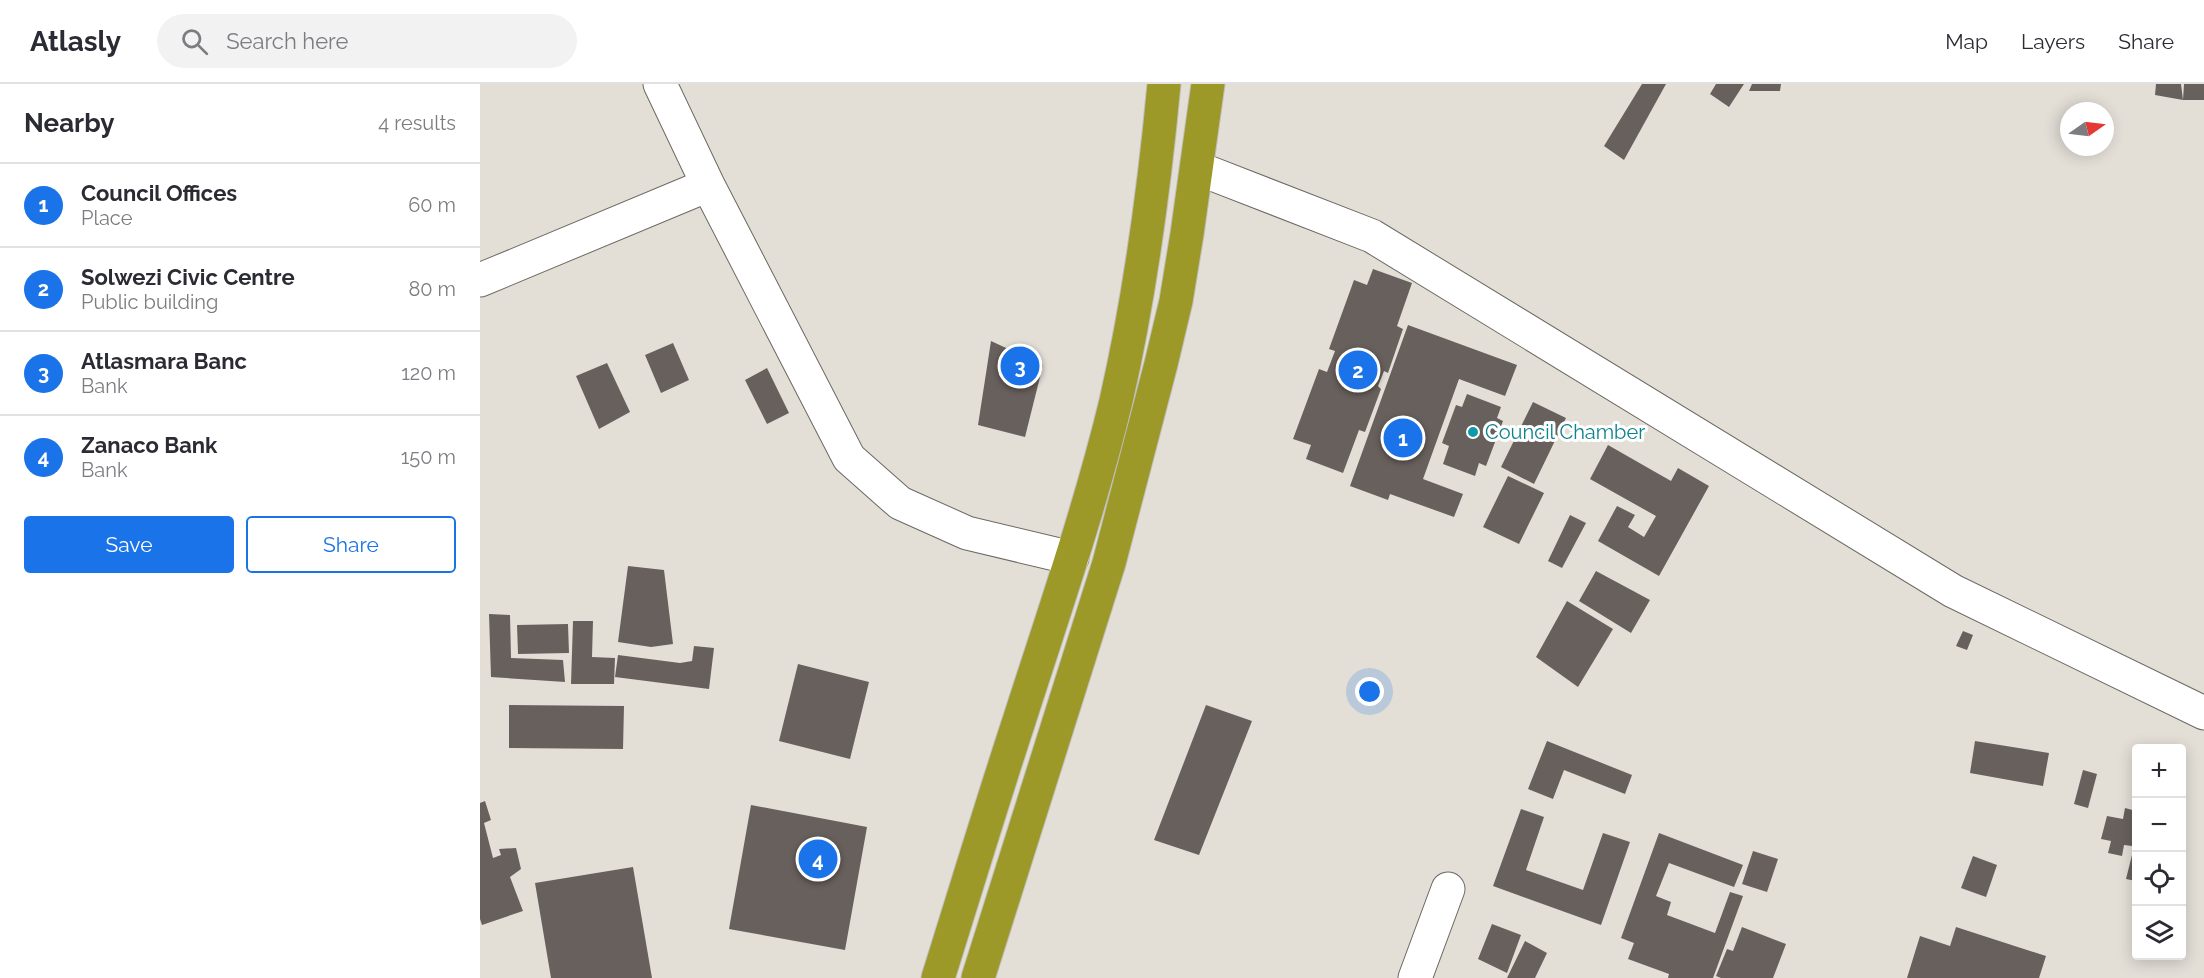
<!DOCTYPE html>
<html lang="en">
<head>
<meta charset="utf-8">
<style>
  body { margin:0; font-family:Raleway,sans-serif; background:#f2f2f3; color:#2b2b33 }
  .controls { position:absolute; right:18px; bottom:18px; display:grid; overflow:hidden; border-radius:6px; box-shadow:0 3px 15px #0003 }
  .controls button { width:54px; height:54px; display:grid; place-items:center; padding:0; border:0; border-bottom:2px solid #e1e1e2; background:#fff; color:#2b2b33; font:30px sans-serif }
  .compass { position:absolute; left:1580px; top:18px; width:54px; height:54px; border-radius:50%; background:#fff; box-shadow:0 3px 15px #0003; rotate:76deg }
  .you { position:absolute; left:890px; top:608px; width:21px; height:21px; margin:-15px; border:4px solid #fff; border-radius:50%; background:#1a73e8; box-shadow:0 0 0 9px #1a73e833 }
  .badge { display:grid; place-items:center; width:39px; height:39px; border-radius:50%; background:#1a73e8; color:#fff; font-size:20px; font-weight:700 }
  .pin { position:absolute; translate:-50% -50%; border:3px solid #fff; box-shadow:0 2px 6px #0006 }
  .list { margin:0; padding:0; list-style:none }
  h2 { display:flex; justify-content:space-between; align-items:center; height:78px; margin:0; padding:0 24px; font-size:26px }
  h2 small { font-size:20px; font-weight:400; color:#7c7c81 }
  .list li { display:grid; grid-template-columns:39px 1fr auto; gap:18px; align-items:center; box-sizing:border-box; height:84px; padding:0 24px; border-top:2px solid #e1e1e2 }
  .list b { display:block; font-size:22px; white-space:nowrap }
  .list p { margin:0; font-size:20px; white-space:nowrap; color:#7c7c81 }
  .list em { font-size:20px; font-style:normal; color:#7c7c81 }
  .actions { display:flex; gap:12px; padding:18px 24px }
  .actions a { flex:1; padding:14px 0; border:2px solid #1a73e8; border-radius:6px; text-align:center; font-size:21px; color:#1a73e8 }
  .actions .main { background:#1a73e8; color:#fff }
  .icon { flex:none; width:33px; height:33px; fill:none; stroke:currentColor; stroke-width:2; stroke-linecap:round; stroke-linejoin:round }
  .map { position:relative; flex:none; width:1724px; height:894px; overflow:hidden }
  header { display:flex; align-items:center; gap:36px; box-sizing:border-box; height:84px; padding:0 30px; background:#fff; border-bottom:2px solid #e1e1e2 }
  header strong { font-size:28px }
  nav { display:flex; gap:33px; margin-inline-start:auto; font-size:21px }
  .search { width:420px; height:54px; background:#f2f2f3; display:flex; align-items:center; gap:15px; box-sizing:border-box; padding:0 21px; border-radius:33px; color:#7c7c81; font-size:22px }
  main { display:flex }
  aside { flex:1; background:#fff }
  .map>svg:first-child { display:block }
  .building { fill:#68605c }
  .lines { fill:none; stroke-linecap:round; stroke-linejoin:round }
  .minor-casing { stroke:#6c6962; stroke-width:35 }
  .highway-casing { stroke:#c0bfbe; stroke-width:35 }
  .minor { stroke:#fff; stroke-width:33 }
  .highway { stroke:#9d9928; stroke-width:33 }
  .culture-dot { fill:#0f9aa8; stroke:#fff; stroke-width:2 }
  .labels { text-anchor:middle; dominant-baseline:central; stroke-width:6; stroke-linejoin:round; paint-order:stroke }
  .culture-label { font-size:20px; fill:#0d838f; stroke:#fff; text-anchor:start }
</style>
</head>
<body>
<header>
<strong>Atlasly</strong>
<div class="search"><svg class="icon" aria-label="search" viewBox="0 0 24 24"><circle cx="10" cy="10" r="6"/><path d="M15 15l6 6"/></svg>Search here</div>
<nav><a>Map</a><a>Layers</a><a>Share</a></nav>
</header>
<main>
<aside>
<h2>Nearby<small>4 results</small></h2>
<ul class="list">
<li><span class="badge">1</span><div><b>Council Offices</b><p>Place</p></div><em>60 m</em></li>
<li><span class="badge">2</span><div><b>Solwezi Civic Centre</b><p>Public building</p></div><em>80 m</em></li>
<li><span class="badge">3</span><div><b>Atlasmara Banc</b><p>Bank</p></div><em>120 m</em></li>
<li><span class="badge">4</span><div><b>Zanaco Bank</b><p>Bank</p></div><em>150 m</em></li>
</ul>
<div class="actions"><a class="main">Save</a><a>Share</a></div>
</aside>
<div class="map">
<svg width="1724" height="894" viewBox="0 0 1724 894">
  <rect width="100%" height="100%" fill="#e3dfd7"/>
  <path class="building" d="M 1162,0 L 1186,0 L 1144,76 L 1124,62 Z
    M 1236,0 L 1264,0 L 1249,23 L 1230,10 Z
    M 1272,0 L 1301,0 L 1300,7 L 1269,7 Z
    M 1676,0 L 1701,0 L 1703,16 L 1675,11 Z
    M 1704,0 L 1724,0 L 1724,16 L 1703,16 Z
    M 893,185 L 932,199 L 917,242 L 923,245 L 908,289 L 904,287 L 898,302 L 901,305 L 885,348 L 879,346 L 863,389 L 826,375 L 831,361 L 813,355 L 839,285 L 847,288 L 855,267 L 849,265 L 874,196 L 887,201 Z
    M 928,241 L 1037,281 L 1025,312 L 979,295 L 943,395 L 983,410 L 974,433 L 910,410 L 908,416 L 870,402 Z
    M 511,257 L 563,281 L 545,353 L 498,341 Z
    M 193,259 L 209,296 L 181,309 L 165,271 Z
    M 127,279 L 150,328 L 119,345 L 96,292 Z
    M 287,284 L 309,329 L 287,340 L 265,296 Z
    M 987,310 L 1021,323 L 1017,334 L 1023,337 L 1006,382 L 999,379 L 995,392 L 963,380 L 969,362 L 962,359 L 976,321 L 982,323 Z
    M 1053,318 L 1086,334 L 1054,400 L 1021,383 Z
    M 1128,361 L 1191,397 L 1198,384 L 1229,402 L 1179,492 L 1118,457 L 1137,422 L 1155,431 L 1148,443 L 1164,453 L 1176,432 L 1110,395 Z
    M 1028,392 L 1064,409 L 1039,460 L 1003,443 Z
    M 1090,431 L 1106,439 L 1082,484 L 1068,477 Z
    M 148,482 L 184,486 L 193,560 L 171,563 L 138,558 Z
    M 1116,487 L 1170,516 L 1151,549 L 1099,517 Z
    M 1087,517 L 1133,545 L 1098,603 L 1056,573 Z
    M 9,530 L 30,531 L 31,574 L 83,576 L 85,598 L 11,593 Z
    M 93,537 L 113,537 L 112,573 L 135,574 L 134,600 L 91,600 Z
    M 88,540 L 89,569 L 38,570 L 37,541 Z
    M 1483,547 L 1493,551 L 1487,566 L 1476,562 Z
    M 214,562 L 234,564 L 229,605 L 135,593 L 138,571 L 200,579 L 212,577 Z
    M 318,580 L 389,598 L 370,675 L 299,657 Z
    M 29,621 L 144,622 L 143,665 L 29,664 Z
    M 726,621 L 772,637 L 719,771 L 674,756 Z
    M 1067,657 L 1152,691 L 1145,710 L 1084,686 L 1073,715 L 1048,705 Z
    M 1495,657 L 1569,669 L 1563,702 L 1490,689 Z
    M 1603,686 L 1617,690 L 1608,724 L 1594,720 Z
    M 5,717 L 11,736 L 4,739 L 13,774 L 21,771 L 19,765 L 36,764 L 41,785 L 30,793 L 43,827 L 2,841 L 0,835 L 0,719 Z
    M 271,721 L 387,743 L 365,866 L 249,845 Z
    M 1645,724 L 1656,727 L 1656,745 L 1652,762 L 1644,761 L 1642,772 L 1628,769 L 1631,757 L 1621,755 L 1627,732 L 1643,735 Z
    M 1041,725 L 1064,733 L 1046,786 L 1103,806 L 1123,749 L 1150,758 L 1121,841 L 1013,802 Z
    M 1179,749 L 1263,781 L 1254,803 L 1189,779 L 1176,812 L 1191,818 L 1187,831 L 1235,849 L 1250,808 L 1263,812 L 1233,894 L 1188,894 L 1189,890 L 1148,875 L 1154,859 L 1141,854 Z
    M 1656,755 L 1656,797 L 1646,795 Z
    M 1273,767 L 1298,775 L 1287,808 L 1262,800 Z
    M 1493,772 L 1517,781 L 1506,813 L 1481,804 Z
    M 153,783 L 172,894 L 71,894 L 55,799 Z
    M 1012,840 L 1041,851 L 1027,889 L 998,875 Z
    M 1262,843 L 1306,860 L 1293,894 L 1241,894 L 1236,892 L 1247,865 L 1253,867 Z
    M 1476,843 L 1566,872 L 1559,894 L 1427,894 L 1440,852 L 1470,862 Z
    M 1045,857 L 1067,869 L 1055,894 L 1027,894 Z"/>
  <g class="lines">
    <g class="minor-casing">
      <path id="minor" d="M 180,0 L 228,101 L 369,374 L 420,419 L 487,449 L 592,474
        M 717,84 L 892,152 L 1473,507 L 1724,629
        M 0,196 L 228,101
        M 935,894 L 968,805"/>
    </g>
    <g class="highway-casing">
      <path id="highway" d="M 458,894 C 485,808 511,722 539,637 C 573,531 610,425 636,317 C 660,212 674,107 684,0
        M 498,894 L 629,479 L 681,280 L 696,217 L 707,150 L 728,0"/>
    </g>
    <use href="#minor" class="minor"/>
    <use href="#highway" class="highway"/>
  </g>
  <circle class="culture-dot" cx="993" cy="348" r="6"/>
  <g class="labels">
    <g class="culture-label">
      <text x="1005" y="348">Council Chamber</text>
    </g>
  </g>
</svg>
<div class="controls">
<button>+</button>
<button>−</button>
<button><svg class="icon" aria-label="locate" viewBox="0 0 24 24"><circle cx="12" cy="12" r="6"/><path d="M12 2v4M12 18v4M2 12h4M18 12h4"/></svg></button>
<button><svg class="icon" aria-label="layers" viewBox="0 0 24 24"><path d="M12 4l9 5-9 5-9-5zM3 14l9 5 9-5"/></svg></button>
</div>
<svg class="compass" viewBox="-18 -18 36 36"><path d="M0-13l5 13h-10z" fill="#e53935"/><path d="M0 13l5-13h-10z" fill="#7c7c81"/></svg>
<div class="you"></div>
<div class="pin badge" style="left:923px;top:354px">1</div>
<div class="pin badge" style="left:878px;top:286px">2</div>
<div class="pin badge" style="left:540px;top:282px">3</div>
<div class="pin badge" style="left:338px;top:775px">4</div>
</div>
</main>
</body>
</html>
